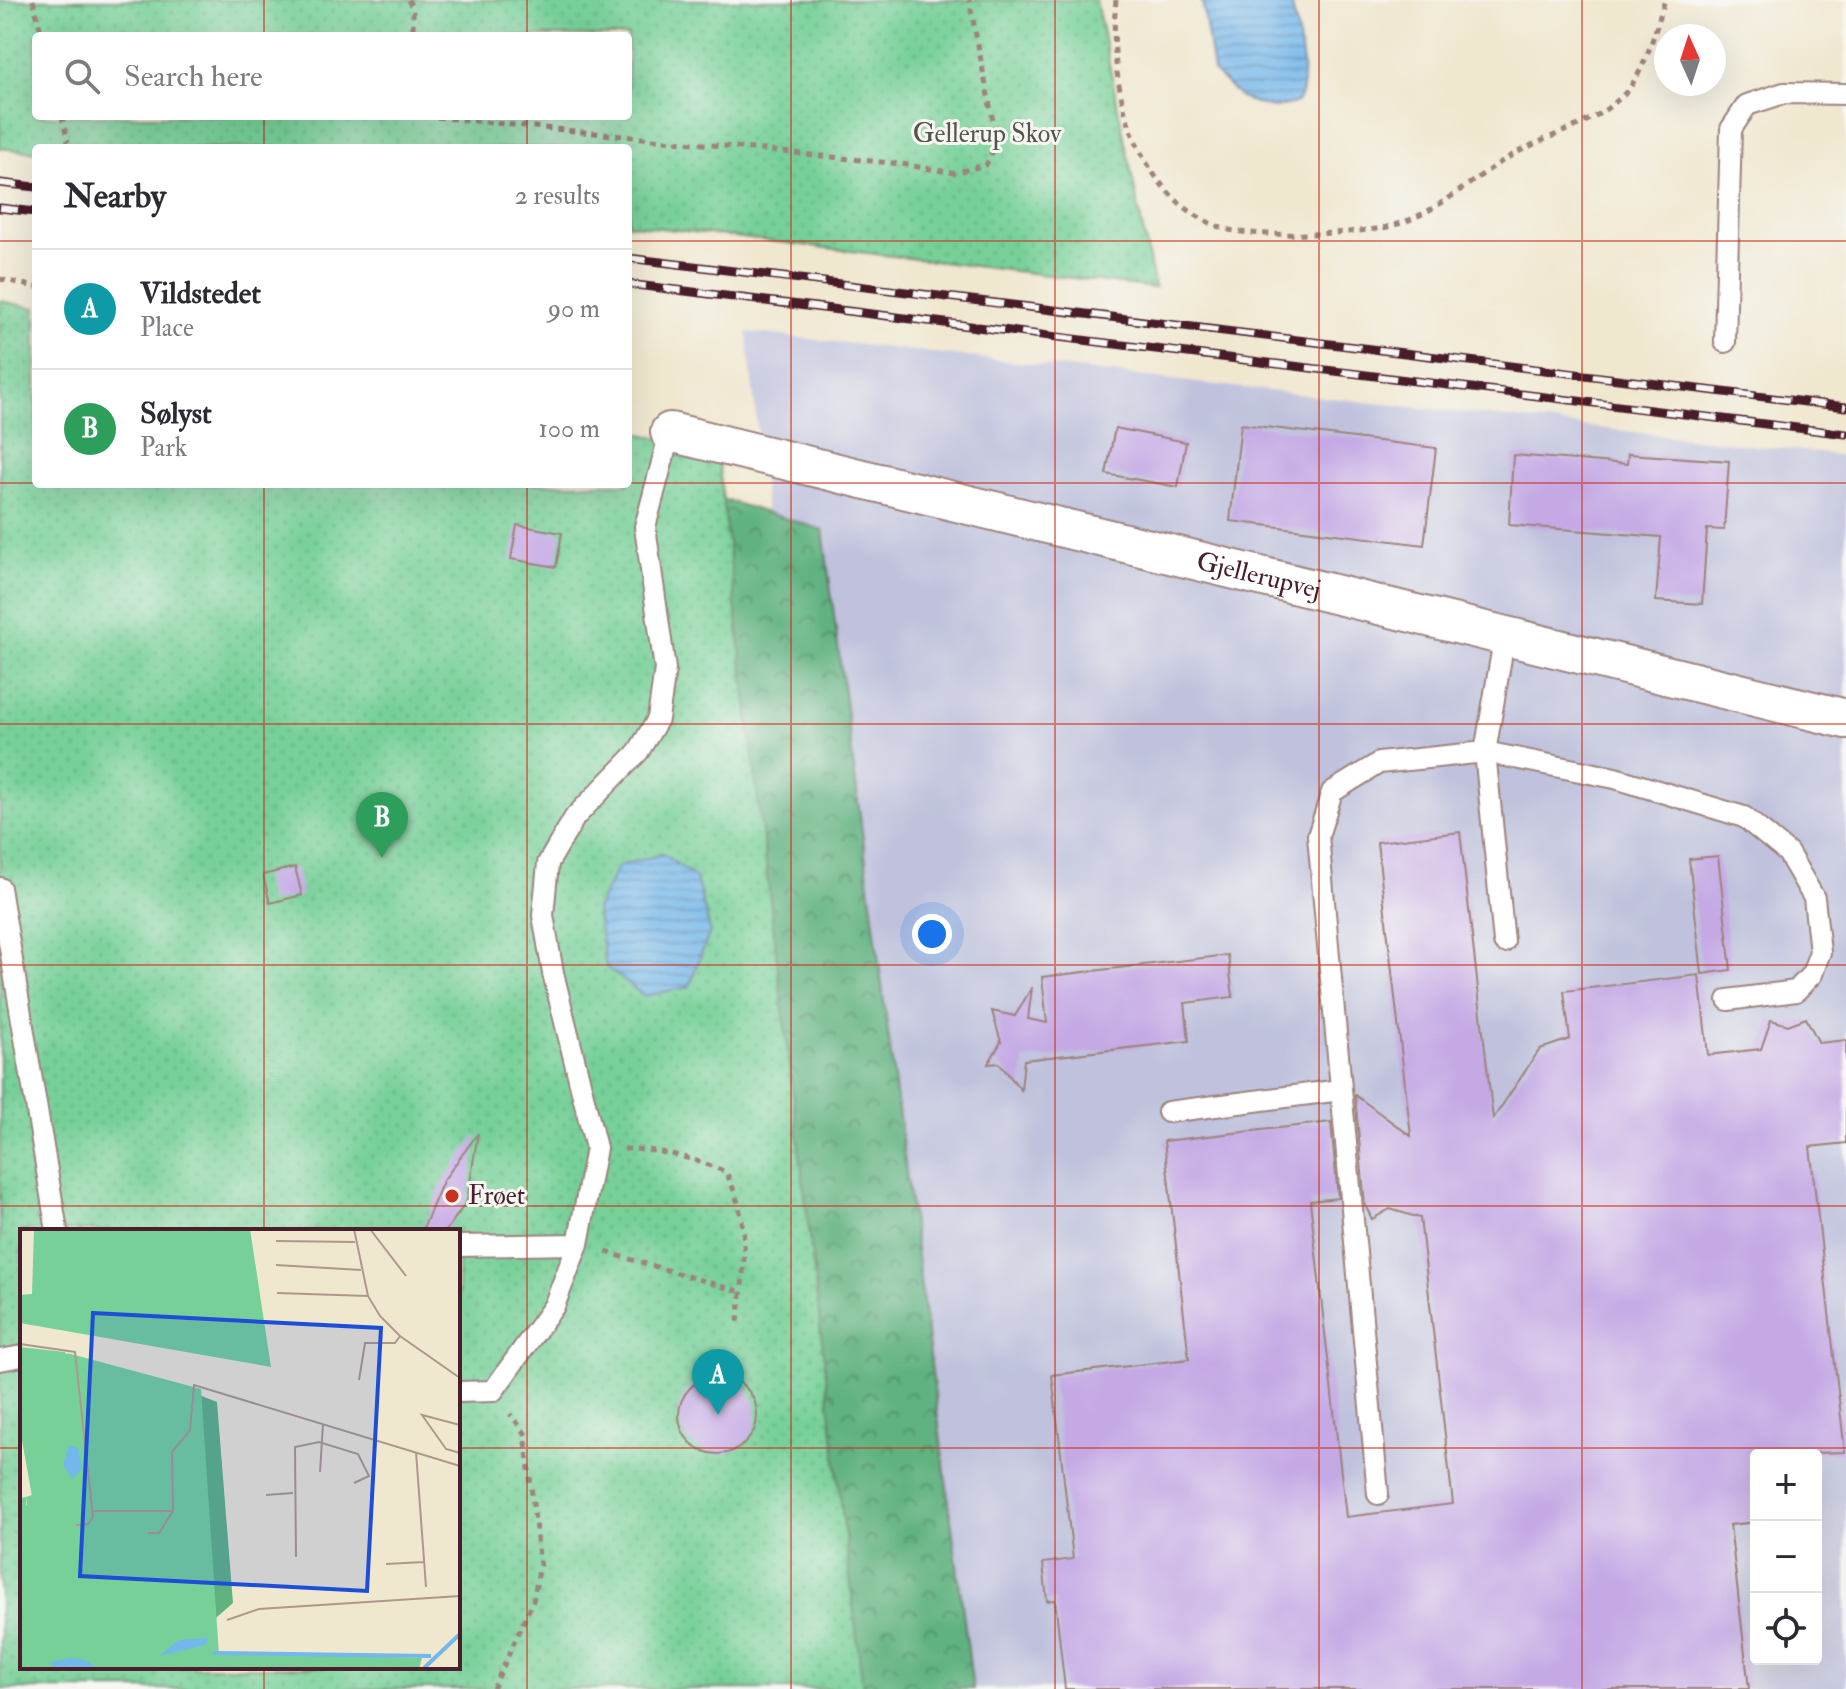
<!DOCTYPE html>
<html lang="en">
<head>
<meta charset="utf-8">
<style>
  body { margin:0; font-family:"IM FELL Double Pica",serif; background:#f7f7f7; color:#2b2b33 }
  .controls { position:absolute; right:24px; bottom:24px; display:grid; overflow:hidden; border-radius:8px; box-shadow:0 8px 32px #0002 }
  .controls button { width:72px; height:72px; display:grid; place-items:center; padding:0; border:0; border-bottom:2px solid #e1e1e2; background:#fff; color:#2b2b33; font:40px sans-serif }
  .compass { position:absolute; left:1654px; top:24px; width:72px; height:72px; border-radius:50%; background:#fff; box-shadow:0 8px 32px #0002; rotate:357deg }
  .you { position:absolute; left:932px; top:934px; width:28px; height:28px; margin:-20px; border:6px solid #fff; border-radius:50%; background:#1a73e8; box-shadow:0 0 0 12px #1a73e833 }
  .badge { display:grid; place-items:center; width:52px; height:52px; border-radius:50%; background:#0f766e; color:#fff; font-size:26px; font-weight:700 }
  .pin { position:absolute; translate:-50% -66px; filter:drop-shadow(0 2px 4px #0008) }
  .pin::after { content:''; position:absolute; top:42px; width:28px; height:24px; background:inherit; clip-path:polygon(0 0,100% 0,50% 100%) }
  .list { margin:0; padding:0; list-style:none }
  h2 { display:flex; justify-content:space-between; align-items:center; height:104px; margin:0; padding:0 32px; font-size:34px }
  h2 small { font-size:26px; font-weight:400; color:#7c7c81 }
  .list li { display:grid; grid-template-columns:52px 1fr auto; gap:24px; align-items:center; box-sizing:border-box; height:120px; padding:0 32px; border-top:2px solid #e1e1e2 }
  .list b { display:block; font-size:30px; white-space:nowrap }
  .list p { margin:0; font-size:26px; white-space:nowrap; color:#7c7c81 }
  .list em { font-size:26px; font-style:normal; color:#7c7c81 }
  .icon { flex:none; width:44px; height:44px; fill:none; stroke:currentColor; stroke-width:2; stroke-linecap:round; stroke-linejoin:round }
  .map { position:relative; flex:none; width:1846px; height:1689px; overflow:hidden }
  .search { position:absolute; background:#fff; box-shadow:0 8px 32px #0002; left:32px; top:32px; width:600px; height:88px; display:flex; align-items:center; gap:20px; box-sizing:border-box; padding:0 28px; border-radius:8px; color:#7c7c81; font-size:30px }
  .panel { position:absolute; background:#fff; box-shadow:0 8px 32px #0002; left:32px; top:144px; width:600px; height:344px; border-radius:8px }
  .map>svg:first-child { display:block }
  .industrial { fill:#c0c2dd; fill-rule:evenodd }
  .forest { fill:url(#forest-crowns); stroke:#556856; stroke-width:2 }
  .park { fill:url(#park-dots); stroke:#607862; stroke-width:2; fill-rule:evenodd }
  .water { fill:url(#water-rules); stroke:#5f6b8a; stroke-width:2 }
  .building { fill:#c4a9e5 }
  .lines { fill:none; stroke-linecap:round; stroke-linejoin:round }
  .service-casing { stroke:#9d837d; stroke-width:24 }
  .minor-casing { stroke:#9d837d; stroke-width:42 }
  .path { stroke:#9d837d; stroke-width:5; stroke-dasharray:6 6; stroke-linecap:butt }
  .service { stroke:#fff; stroke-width:20 }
  .minor { stroke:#fff; stroke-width:38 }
  .rail-casing { stroke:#4a1f2b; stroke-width:9 }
  .rail { stroke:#f6f6f2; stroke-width:6; stroke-dasharray:18; stroke-linecap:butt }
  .grid { fill:none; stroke:#c8321e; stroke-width:2; stroke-opacity:0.55 }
  .poi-dot { fill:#c8321e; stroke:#f6f6f2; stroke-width:3 }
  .labels { text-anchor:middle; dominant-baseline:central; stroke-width:6; stroke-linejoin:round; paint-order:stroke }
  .park-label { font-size:26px; fill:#57544c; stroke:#f6f6f2 }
  .street-label { font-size:26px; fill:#4a1f2b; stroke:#f6f6f2 }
  .poi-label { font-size:26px; fill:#4a1f2b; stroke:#f6f6f2; text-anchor:start }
  .inset-river { fill:none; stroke:#74b7ea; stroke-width:4 }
  .inset-road { fill:none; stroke:#ae978d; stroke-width:2 }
  .view { fill:#1d4ed8; fill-opacity:0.15; stroke:#1d4ed8; stroke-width:4 }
  .inset-edge { fill:none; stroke:#4a1f2b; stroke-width:4 }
</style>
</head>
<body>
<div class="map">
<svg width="1846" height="1689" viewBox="0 0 1846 1689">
  <defs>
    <pattern id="forest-crowns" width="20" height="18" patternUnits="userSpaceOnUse" patternTransform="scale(2)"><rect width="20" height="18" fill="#60b280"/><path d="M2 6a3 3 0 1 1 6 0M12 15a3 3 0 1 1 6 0" fill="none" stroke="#519069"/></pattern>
    <pattern id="park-dots" width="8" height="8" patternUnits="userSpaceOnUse" patternTransform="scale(2)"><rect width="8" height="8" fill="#76d098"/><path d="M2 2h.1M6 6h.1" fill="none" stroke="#68b283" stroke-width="1.8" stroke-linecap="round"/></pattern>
    <pattern id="water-rules" width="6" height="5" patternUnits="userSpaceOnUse" patternTransform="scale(2)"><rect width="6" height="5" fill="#74b7ea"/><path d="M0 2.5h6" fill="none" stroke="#6194be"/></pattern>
  </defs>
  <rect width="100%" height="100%" fill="#f6f6f2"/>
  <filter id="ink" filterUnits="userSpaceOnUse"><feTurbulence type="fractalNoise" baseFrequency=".0125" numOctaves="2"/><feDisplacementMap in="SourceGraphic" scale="16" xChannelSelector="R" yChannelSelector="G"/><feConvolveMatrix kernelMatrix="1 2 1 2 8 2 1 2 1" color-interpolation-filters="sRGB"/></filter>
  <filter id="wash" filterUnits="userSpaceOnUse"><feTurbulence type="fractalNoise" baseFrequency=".006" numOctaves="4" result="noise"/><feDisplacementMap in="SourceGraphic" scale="32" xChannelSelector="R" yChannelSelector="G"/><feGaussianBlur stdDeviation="1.8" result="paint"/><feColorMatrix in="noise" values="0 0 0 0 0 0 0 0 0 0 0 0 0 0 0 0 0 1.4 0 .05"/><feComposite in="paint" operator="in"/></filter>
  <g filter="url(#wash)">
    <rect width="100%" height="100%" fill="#f0e7cf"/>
    <path class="industrial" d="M 747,332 L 1846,456 L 1846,1689 L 890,1689 ZM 1756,1455 L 1816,1455 L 1816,1659 L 1756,1659 Z"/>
    <path class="forest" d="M 705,494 L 823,530 L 973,1689 L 681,1689 Z"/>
    <path class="park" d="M 0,0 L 1096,0 L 1155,288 L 628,224 L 628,148 L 36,148 L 36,152 L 0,148 ZM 36,36 L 628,36 L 628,116 L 36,116 Z
      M 0,301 L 36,308 L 36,484 L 628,484 L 628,431 L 717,450 L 863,1689 L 0,1689 ZM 22,1231 L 458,1231 L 458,1667 L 22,1667 Z"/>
    <path class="water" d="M 1202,0 L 1291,0 C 1296,28 1312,78 1297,103 L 1271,108 L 1241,98 L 1213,71 Z
      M 663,854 L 696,878 L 710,931 L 689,987 L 644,996 L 606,967 L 596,909 L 618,866 Z"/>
    <g id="blocks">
      <path class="building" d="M 1241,424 L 1436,448 L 1424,545 L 1230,521 Z
        M 1115,428 L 1186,442 L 1178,487 L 1106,474 Z
        M 1628,454 L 1729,461 L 1724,530 L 1707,529 L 1702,604 L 1656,601 L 1661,537 L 1509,525 L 1513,455 L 1627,464 Z
        M 517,525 L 562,533 L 556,567 L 511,559 Z
        M 1460,832 L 1493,1119 L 1540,1049 L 1570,1039 L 1564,991 L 1699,975 L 1708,1055 L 1761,1049 L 1771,1020 L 1788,1025 L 1806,1018 L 1819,1043 L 1846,1040 L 1846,1143 L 1810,1147 L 1845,1452 L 1756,1455 L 1756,1522 L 1730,1525 L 1749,1689 L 1065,1689 L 1055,1600 L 1047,1601 L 1043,1563 L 1073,1559 L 1052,1375 L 1189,1359 L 1164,1141 L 1331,1122 L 1338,1198 L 1310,1201 L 1346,1517 L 1453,1504 L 1420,1218 L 1390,1209 L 1372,1219 L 1365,1205 L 1355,1095 L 1411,1136 L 1377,842 Z
        M 1718,856 L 1731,970 L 1702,974 L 1689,859 Z
        M 295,867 L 302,895 L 270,903 L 263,875 Z
        M 1228,955 L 1233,997 L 1185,1003 L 1189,1041 L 1024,1060 L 1021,1090 L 999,1063 L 988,1064 L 1001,1042 L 992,1011 L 1015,1016 L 1032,987 L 1028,1019 L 1047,1023 L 1042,977 Z
        M 478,1133 L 467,1201 L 446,1231 L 422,1231 L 443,1181 Z
        M679 1415a39 39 0 1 1 78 0a39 39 0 1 1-78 0Z"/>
    </g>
  </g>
  <g filter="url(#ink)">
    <use href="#blocks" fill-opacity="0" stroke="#9d837d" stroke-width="2"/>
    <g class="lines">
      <g class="service-casing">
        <path id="service" d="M 1725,342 L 1731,129 L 1747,105 L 1784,93 L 1846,94
          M 0,888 L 57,1231
          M 1504,942 L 1485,752 L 1505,634
          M 1168,1112 L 1341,1090
          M 458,1246 L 578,1244
          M 0,1360 L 22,1356
          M 458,1392 L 493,1391 L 554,1306 L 578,1244 L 596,1148 L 553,973 L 543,915 L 548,863 L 575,817 L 638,752 L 658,719 L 665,669 L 645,527 L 670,432
          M 1378,1494 L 1318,836 L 1332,792 L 1379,763 L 1485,752 L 1615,778 L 1744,817 L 1788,853 L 1814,898 L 1820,952 L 1812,974 L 1796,991 L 1728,1000"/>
      </g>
      <g class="minor-casing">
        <g id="minor">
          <path id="s1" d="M 670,432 L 1846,719"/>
        </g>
      </g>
      <path class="path" d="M 33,0 L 42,36
        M 408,0 L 413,9 L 413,36
        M 1116,0 C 1107,83 1133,193 1219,227 C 1248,239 1349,234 1382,228 C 1436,218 1472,176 1518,152 C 1555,132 1594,125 1624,94 C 1646,72 1655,29 1665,0
        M 62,116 L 68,142
        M 425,116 L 901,164 L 954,173 L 986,165 L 994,148 L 993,121 L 969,0
        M 0,279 L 36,287
        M 624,1149 C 661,1149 693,1158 726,1172 C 752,1226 744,1265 738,1322
        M 606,1252 L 741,1292
        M 493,1689 L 533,1601 L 540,1565 L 525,1433 L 510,1414"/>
      <use href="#service" class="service"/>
      <use href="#minor" class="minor"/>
      <g class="rail-casing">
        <path id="rail" d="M 0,183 L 36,187
          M 0,208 L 36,212
          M 628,258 L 1846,407
          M 628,284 L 1846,434"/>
      </g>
      <use href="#rail" class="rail"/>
    </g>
  </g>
  <path class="grid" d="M 264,0 L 264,36M 527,0 L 527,36M 791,0 L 791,1689M 1055,0 L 1055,1689M 1319,0 L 1319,1689M 1582,0 L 1582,1689M 264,116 L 264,148M 527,116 L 527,148M 0,241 L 36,241M 628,241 L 1846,241M 0,483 L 36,483M 628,483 L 1846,483M 264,484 L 264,1231M 527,484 L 527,1689M 0,724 L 1846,724M 0,965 L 1846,965M 0,1206 L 1846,1206M 0,1448 L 22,1448M 458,1448 L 1846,1448M 264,1667 L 264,1689"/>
  <circle class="poi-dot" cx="452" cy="1196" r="8"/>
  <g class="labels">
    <g class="park-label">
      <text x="987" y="134">Gellerup Skov</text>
    </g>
    <g class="street-label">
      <text stroke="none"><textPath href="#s1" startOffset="606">Gjellerupvej</textPath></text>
    </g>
    <g class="poi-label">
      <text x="468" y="1196">Frøet</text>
    </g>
  </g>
  <g transform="translate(20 1229)">
    <rect width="440" height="440" fill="#f0e7cf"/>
    <path d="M 0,118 L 45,123 L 28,418 L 0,438 L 0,269 L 6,268 L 6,277 L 12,267 L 0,200 Z" fill="#76d098"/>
    <path d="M 179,166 L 197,173 L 213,374 L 189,395 Z" fill="#60b280"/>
    <path d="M 14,0 L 230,0 L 251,138 L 0,94 L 0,66 L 12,65 ZM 0,119 L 51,125 L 181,160 L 199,426 L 157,440 L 0,440 L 0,413 L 22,417 L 6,268 L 12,266 Z" fill="#76d098"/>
    <path d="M9 208a12 12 0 1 1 24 0a12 12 0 1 1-24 0ZM22 259a12 12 0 1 1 24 0a12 12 0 1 1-24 0ZM 158,425 L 281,425 L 402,429 L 399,440 L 154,440 Z" fill="#76d098"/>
    <path d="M 49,216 L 58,219 L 62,240 L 53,250 L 43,236 ZM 189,409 L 185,416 L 139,427 L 159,411 ZM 52,429 L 66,431 L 77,440 L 35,440 L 30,433 Z" fill="#74b7ea"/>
    <path class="inset-river" d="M 193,424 L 411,427M 403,440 L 440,405"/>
    <path class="inset-road" d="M 334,0 L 348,67 L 360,87 L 380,107 L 440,149M 350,0 L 386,47M 256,12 L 335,13M 256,36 L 341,41M 257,64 L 348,67M 0,115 L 55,123 L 73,288 L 68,295 L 56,296M 339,151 L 345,114 L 375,114 L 380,107M 440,196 L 402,186 L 426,220 L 440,224M 396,223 L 406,358M 300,243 L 303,195M 246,266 L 273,264M 73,282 L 153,282M 128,304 L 139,304 L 153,282 L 152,223 L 170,201 L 174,156 L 440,237M 276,328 L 275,218 L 299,213 L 338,225 L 349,247 L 334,254M 366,335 L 404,333M 207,391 L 239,380 L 440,367"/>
    <path class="view" d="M 73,84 L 361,99 L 347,362 L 60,347 Z"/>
    <rect width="440" height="440" class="inset-edge"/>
  </g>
</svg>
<div class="controls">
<button>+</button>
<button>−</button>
<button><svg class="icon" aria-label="locate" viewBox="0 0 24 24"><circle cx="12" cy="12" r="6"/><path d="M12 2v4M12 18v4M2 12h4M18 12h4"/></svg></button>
</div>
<svg class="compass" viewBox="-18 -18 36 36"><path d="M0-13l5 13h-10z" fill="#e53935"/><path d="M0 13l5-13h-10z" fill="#7c7c81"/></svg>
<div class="you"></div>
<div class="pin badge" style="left:718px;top:1415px;background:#0f9aa8">A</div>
<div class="pin badge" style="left:382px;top:858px;background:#2e9e5b">B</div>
<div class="search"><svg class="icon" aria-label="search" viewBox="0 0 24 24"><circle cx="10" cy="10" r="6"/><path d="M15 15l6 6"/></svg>Search here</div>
<section class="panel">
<h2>Nearby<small>2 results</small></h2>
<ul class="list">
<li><span class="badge" style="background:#0f9aa8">A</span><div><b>Vildstedet</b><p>Place</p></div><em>90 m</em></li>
<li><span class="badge" style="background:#2e9e5b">B</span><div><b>Sølyst</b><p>Park</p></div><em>100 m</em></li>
</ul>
</section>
</div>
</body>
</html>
